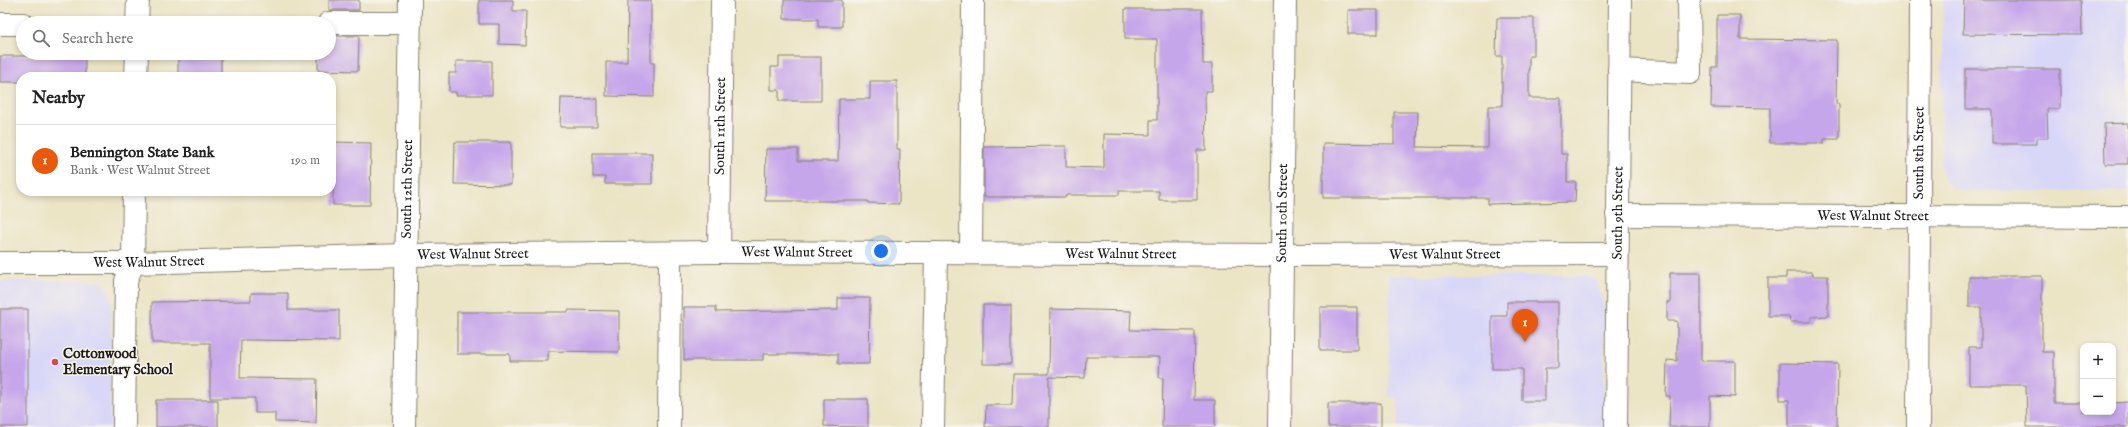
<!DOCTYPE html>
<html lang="en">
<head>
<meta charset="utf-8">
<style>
  body { margin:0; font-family:"IM FELL English",serif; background:#f2f2f2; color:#222 }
  .controls { position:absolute; right:12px; bottom:12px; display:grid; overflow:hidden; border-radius:8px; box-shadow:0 2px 6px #0003 }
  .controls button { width:36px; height:36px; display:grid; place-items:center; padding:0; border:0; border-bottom:1px solid #e0e0e0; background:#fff; color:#222; font:20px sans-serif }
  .you { position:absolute; left:881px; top:251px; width:14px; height:14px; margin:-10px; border:3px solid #fff; border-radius:50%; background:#1a73e8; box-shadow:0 0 0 6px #1a73e833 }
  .badge { display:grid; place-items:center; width:26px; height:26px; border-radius:50%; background:#ea580c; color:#fff; font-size:13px; font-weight:700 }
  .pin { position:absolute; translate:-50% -33px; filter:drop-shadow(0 1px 2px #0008) }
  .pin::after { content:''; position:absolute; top:21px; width:14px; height:12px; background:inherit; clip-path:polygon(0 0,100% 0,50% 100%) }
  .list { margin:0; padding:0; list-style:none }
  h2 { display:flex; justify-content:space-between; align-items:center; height:52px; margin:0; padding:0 16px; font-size:17px }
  h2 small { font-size:13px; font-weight:400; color:#767676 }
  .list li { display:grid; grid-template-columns:26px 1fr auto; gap:12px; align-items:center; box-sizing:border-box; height:72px; padding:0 16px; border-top:1px solid #e0e0e0 }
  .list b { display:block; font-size:15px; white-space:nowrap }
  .list p { margin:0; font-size:13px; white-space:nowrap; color:#767676 }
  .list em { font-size:13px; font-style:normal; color:#767676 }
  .icon { flex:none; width:22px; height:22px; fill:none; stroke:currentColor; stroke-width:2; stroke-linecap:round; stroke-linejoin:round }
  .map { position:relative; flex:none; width:2128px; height:427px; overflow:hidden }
  .search { position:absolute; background:#fff; box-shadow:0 2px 6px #0003; left:16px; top:16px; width:320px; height:44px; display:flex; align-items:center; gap:10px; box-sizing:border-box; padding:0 14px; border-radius:22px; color:#767676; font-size:15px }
  .panel { position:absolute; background:#fff; box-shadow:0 2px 6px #0003; left:16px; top:72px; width:320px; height:124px; border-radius:16px }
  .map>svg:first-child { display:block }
  .built { fill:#d9d7f8 }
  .building { fill:#c6a6ea }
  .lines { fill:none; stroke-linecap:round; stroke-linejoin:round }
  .minor-casing { stroke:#848070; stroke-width:24 }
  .major-casing { stroke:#848070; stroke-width:24 }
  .minor { stroke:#fff; stroke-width:22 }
  .major { stroke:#fff; stroke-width:22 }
  .poi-dot { fill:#d1495b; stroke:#f7f3e8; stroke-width:1.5 }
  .labels { text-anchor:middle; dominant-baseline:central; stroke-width:3; stroke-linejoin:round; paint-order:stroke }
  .street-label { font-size:14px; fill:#1c1c1c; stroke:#f7f3e8 }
  .poi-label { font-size:14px; font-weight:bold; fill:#1c1c1c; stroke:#f7f3e8; text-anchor:start }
</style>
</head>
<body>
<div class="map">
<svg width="2128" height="427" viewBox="0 0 2128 427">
  <rect width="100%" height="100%" fill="#f7f3e8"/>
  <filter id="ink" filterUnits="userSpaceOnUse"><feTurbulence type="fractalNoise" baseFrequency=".025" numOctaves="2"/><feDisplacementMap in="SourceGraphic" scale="8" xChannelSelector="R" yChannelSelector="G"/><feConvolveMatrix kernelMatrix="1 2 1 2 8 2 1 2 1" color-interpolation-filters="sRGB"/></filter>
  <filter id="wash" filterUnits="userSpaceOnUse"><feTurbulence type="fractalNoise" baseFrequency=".012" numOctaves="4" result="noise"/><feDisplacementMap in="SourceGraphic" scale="16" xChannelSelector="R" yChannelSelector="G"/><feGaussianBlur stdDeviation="0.9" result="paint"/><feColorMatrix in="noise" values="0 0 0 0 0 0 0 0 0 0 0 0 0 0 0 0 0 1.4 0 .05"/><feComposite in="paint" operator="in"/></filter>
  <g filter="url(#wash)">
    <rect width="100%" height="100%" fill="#ebe4c5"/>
    <path class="built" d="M 1943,0 L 2128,0 L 2128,191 L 1964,191 L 1951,187 L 1943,178 L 1941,165 Z
      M 1389,275 L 1586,276 L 1597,281 L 1604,308 L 1604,427 L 1398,427 L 1398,397 L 1389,397 Z
      M 0,281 L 93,281 L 104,283 L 109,289 L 111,296 L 110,427 L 0,427 Z"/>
    <g id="blocks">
      <path class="building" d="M 329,0 L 359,0 L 359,10 L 329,10 Z
        M 479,0 L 513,0 L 513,11 L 526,11 L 525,45 L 499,44 L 499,24 L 479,24 Z
        M 628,0 L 651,0 L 651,63 L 654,63 L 654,97 L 606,96 L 606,62 L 627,62 Z
        M 784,0 L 842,0 L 842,27 L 818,27 L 818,19 L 784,19 Z
        M 1964,0 L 2081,0 L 2082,35 L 1963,34 Z
        M 1125,9 L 1202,9 L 1203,64 L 1212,64 L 1212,91 L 1205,91 L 1206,150 L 1197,150 L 1197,200 L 1159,200 L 1159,191 L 1119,191 L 1119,195 L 1066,195 L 1066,197 L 984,197 L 984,147 L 1066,146 L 1066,167 L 1104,168 L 1104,134 L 1150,135 L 1150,120 L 1157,120 L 1157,39 L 1125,39 Z
        M 1348,10 L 1378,10 L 1378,34 L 1348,34 Z
        M 1717,15 L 1740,15 L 1740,39 L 1837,40 L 1836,104 L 1839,104 L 1839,139 L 1824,139 L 1824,143 L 1770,143 L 1770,108 L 1711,107 L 1712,67 L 1717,67 Z
        M 1497,18 L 1534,18 L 1534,56 L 1529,56 L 1529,98 L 1561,98 L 1561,154 L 1567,154 L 1567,182 L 1576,182 L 1575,202 L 1488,204 L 1488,198 L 1323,198 L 1323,143 L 1394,144 L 1394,112 L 1418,112 L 1417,147 L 1488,148 L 1488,106 L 1502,106 L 1502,56 L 1496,56 Z
        M 329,36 L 359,36 L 358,71 L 318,70 L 318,53 L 329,53 Z
        M 32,53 L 85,53 L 85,77 L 21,77 L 21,82 L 0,82 L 0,56 L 32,56 Z
        M 178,53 L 221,53 L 221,77 L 178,77 Z
        M 779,57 L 821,57 L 821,101 L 779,101 L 779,90 L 771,90 L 771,67 L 779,67 Z
        M 456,61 L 492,61 L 492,95 L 456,95 L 456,92 L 449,92 L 449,73 L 456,73 Z
        M 1965,69 L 2060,69 L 2060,109 L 2047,109 L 2048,138 L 2036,138 L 2036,144 L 1992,144 L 1992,109 L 1965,109 Z
        M 870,81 L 897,81 L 897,149 L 900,149 L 899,204 L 868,203 L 868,201 L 765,201 L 766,149 L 798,149 L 798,161 L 838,161 L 839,99 L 870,99 Z
        M 561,98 L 597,99 L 597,127 L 560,127 Z
        M 2128,123 L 2128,164 L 2105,164 L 2104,124 Z
        M 334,142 L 371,143 L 370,205 L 333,205 Z
        M 455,142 L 511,142 L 511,185 L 454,184 Z
        M 593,153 L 652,153 L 652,184 L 605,184 L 605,177 L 593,177 Z
        M 1786,272 L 1812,272 L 1813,276 L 1828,276 L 1828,316 L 1811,317 L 1811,322 L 1790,322 L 1789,316 L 1768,316 L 1768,278 L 1786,278 Z
        M 1670,273 L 1701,273 L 1701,361 L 1735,361 L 1735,397 L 1710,396 L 1710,427 L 1669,427 L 1670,396 L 1666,396 L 1667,360 L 1677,361 L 1677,321 L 1667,321 L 1667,302 L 1670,302 Z
        M 1969,276 L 2042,276 L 2042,352 L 2054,352 L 2054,403 L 2083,403 L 2083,412 L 2113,412 L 2113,403 L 2128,402 L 2128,427 L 2027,427 L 2026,385 L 1969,385 L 1969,347 L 1981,347 L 1981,307 L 1969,307 Z
        M 251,293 L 288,293 L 288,310 L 339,310 L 339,341 L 241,340 L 240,378 L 317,379 L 316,423 L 275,422 L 275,413 L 255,413 L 255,398 L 210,398 L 210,343 L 152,343 L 152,302 L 251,301 Z
        M 838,298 L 870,298 L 869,364 L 838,364 L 838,354 L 763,354 L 763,360 L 684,360 L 684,307 L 716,307 L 716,312 L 838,310 Z
        M 1507,302 L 1558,302 L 1558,368 L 1545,368 L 1545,401 L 1522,401 L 1522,369 L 1492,369 L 1492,316 L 1507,316 Z
        M 983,305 L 1011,305 L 1011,364 L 983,364 Z
        M 1320,307 L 1357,307 L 1357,350 L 1320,350 Z
        M 0,309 L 28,309 L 28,427 L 0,427 Z
        M 1050,309 L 1131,311 L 1130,330 L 1195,331 L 1194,400 L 1215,400 L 1215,427 L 1162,427 L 1163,378 L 1159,378 L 1160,357 L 1086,357 L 1085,378 L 1049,377 L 1049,427 L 985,427 L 986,405 L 1012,405 L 1013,374 L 1049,374 Z
        M 568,310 L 619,311 L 619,352 L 548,351 L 548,361 L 510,361 L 510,354 L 457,354 L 457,312 L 568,312 Z
        M 1780,363 L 1838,364 L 1837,427 L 1789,427 L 1789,400 L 1780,400 Z
        M 824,399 L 868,399 L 868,427 L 824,426 Z
        M 156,400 L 218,400 L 218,427 L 156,427 Z
        M 1328,403 L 1381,403 L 1381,427 L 1328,427 Z"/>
    </g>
  </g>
  <g filter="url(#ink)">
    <use href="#blocks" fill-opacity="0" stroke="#848070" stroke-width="1"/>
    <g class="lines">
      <g class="minor-casing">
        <g id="minor">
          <path d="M 137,23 L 138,0"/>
          <path d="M 329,23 L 410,23"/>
          <path d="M 0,24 L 23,24"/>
          <path d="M 1619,70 L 1690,73 L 1689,0"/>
          <path d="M 136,77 L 137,53"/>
          <path id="s1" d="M 1617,215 L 2128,217"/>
          <path id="s2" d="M 719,252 L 722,0"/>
          <path d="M 971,253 L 973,0"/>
          <path id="s3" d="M 0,263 L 133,263 L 406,255 L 719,252 L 1282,255 L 1617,254"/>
          <path d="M 124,427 L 126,281 L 133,263 L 134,191"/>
          <path id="s4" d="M 404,427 L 410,0"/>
          <path d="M 669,427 L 670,253"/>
          <path d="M 933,427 L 936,253"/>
          <path id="s5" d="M 1280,427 L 1285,0"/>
          <path id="s6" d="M 1918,427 L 1920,0"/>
        </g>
      </g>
      <g class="major-casing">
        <g id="major">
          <path id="s7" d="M 1616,427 L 1620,0"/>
        </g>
      </g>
      <use href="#minor" class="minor"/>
      <use href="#major" class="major"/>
    </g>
  </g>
  <circle class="poi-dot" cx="55" cy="362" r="4"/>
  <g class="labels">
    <g class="street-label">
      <text stroke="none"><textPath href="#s2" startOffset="126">South 11th Street</textPath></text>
      <text stroke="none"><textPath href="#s6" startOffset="274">South 8th Street</textPath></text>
      <text stroke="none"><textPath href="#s4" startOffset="238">South 12th Street</textPath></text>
      <text stroke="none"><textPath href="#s5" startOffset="214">South 10th Street</textPath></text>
      <text stroke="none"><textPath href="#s7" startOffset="214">South 9th Street</textPath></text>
      <text stroke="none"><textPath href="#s1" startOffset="256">West Walnut Street</textPath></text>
      <text stroke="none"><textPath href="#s3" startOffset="797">West Walnut Street</textPath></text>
      <text stroke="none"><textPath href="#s3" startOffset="473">West Walnut Street</textPath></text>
      <text stroke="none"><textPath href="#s3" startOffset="1121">West Walnut Street</textPath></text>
      <text stroke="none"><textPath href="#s3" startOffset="1445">West Walnut Street</textPath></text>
      <text stroke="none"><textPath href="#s3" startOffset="149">West Walnut Street</textPath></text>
    </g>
    <g class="poi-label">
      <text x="63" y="354">Cottonwood<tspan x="63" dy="16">Elementary School</tspan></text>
    </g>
  </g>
</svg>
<div class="controls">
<button>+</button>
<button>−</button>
</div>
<div class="you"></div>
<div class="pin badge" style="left:1525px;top:342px">1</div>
<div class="search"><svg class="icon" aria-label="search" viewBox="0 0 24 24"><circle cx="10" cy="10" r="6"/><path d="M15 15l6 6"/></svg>Search here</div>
<section class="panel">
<h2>Nearby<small></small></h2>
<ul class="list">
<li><span class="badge">1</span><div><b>Bennington State Bank</b><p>Bank · West Walnut Street</p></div><em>190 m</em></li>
</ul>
</section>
</div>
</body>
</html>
